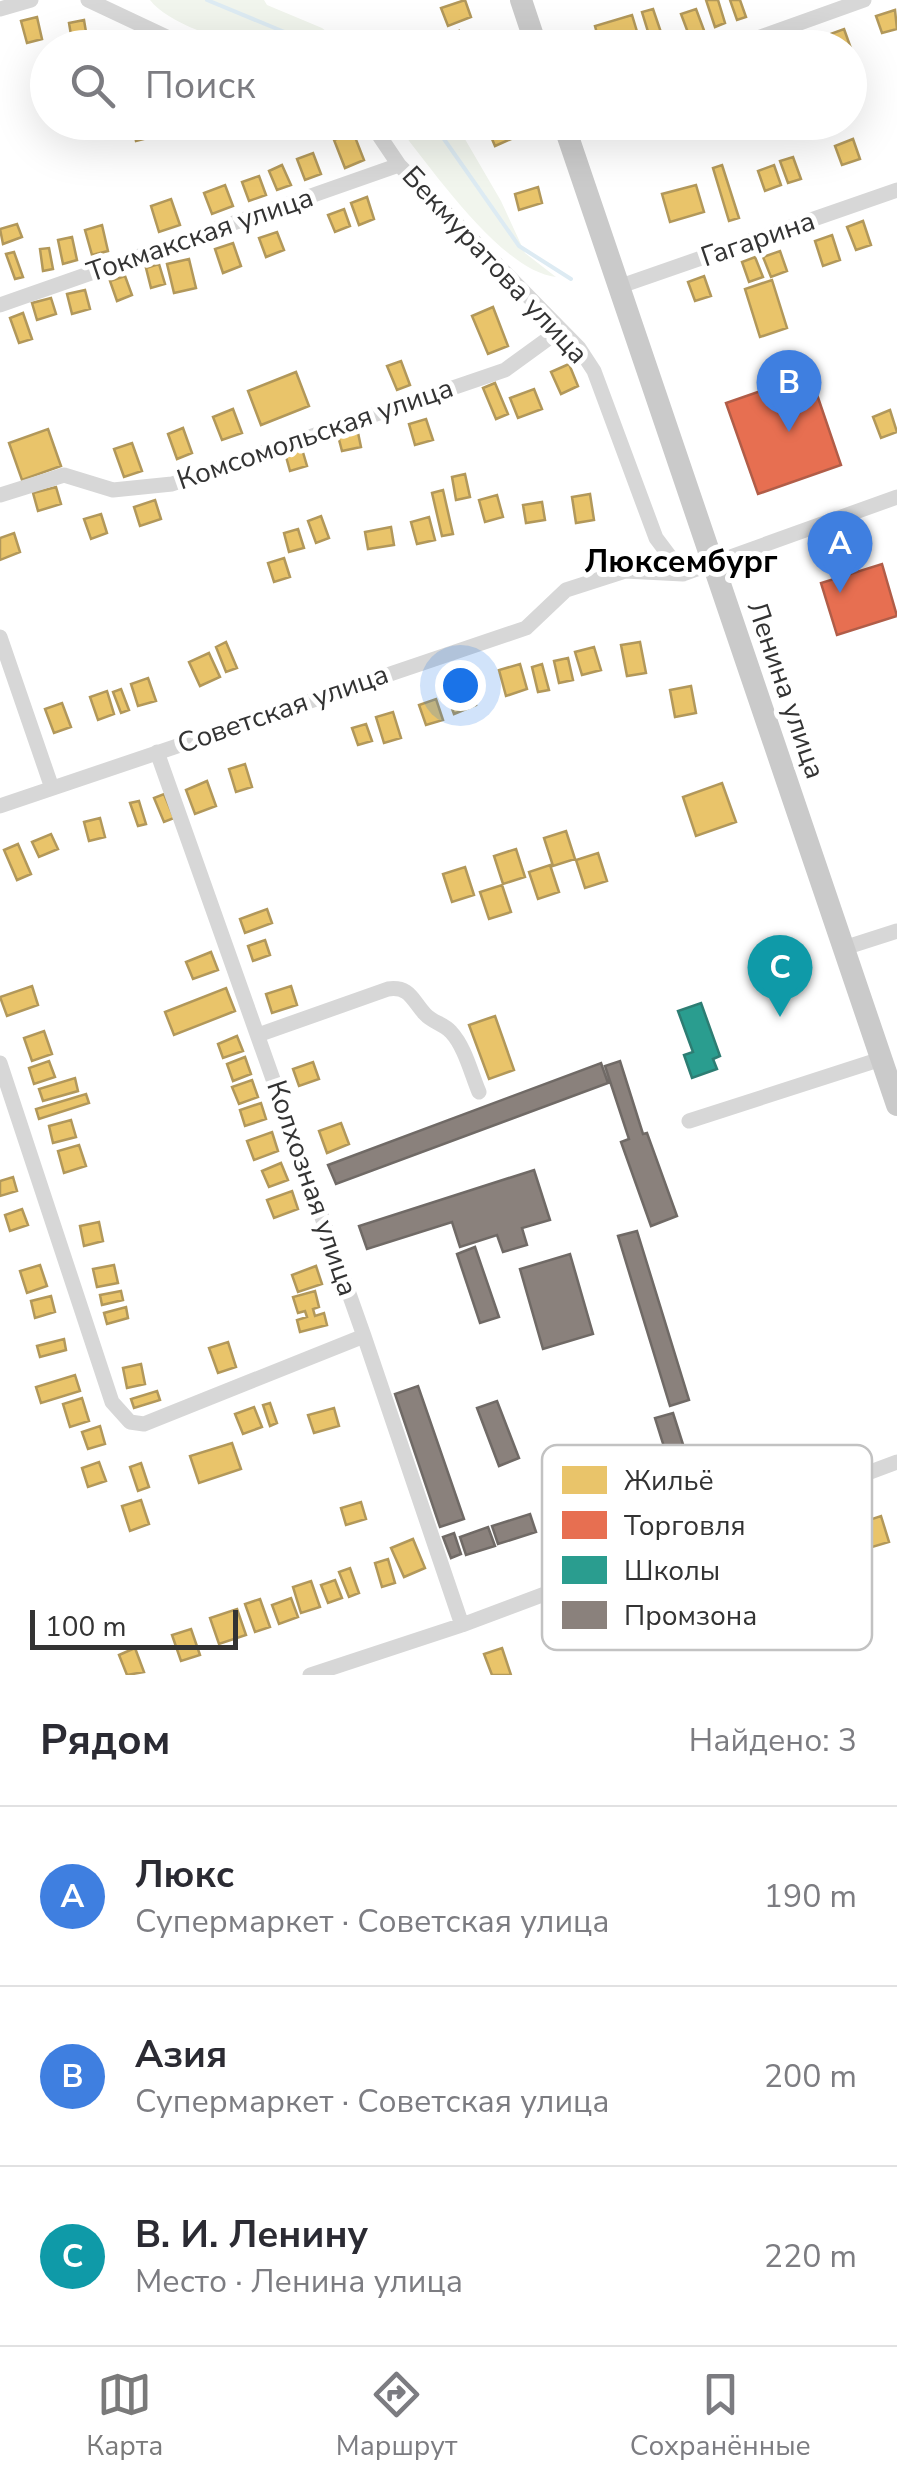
<!DOCTYPE html>
<html lang="ru">
<head>
<meta charset="utf-8">
<style>
  body { margin:0; font-family:"Nunito Sans",sans-serif; background:#f7f7f7; color:#2b2b33 }
  .scale { position:absolute; left:30px; bottom:25px; width:208px; box-sizing:border-box; padding-left:10px; border:5px solid #333; border-top:0; font-size:28px; line-height:35px; white-space:nowrap; color:#333; -webkit-text-stroke:8px #fff; paint-order:stroke }
  .you { position:absolute; left:460px; top:685px; width:35px; height:35px; margin:-25px; border:8px solid #fff; border-radius:50%; background:#1a73e8; box-shadow:0 0 0 15px #1a73e833 }
  .badge { display:grid; place-items:center; width:65px; height:65px; border-radius:50%; background:#7a7a7a; color:#fff; font-size:32px; font-weight:700 }
  .pin { position:absolute; translate:-50% -82px; filter:drop-shadow(0 2px 5px #0008) }
  .pin::after { content:''; position:absolute; top:52px; width:35px; height:30px; background:inherit; clip-path:polygon(0 0,100% 0,50% 100%) }
  .list { margin:0; padding:0; list-style:none }
  h2 { display:flex; justify-content:space-between; align-items:center; height:130px; margin:0; padding:0 40px; font-size:42px }
  h2 small { font-size:32px; font-weight:400; color:#7c7c81 }
  .list li { display:grid; grid-template-columns:65px 1fr auto; gap:30px; align-items:center; box-sizing:border-box; height:180px; padding:0 40px; border-top:2px solid #e1e1e2 }
  .list b { display:block; font-size:38px; white-space:nowrap }
  .list p { margin:0; font-size:32px; white-space:nowrap; color:#7c7c81 }
  .list em { font-size:32px; font-style:normal; color:#7c7c81 }
  .icon { flex:none; width:55px; height:55px; fill:none; stroke:currentColor; stroke-width:2; stroke-linecap:round; stroke-linejoin:round }
  .map { position:relative; flex:none; width:897px; height:1675px; overflow:hidden }
  .search { position:absolute; background:#fff; box-shadow:0 10px 40px #0002; left:30px; right:30px; top:30px; height:110px; display:flex; align-items:center; gap:25px; box-sizing:border-box; padding:0 35px; border-radius:55px; color:#7c7c81; font-size:38px }
  .sheet { height:670px; background:#fff }
  nav { display:flex; justify-content:space-around; align-items:center; box-sizing:border-box; height:140px; border-top:2px solid #e1e1e2; background:#fff; font-size:28px; color:#7c7c81 }
  nav a { display:grid; justify-items:center; gap:5px }
  nav .on { color:#7a7a7a }
  .map>svg:first-child { display:block }
  .green { fill:#f1f5ed }
  .homes { fill:#e9c46a; stroke:#b2985a; stroke-width:2.5 }
  .shops { fill:#e76f51; stroke:#b15d48; stroke-width:2.5 }
  .schools { fill:#2a9d8f; stroke:#2d7d73; stroke-width:2.5 }
  .industry { fill:#8a817c; stroke:#706a66; stroke-width:2.5 }
  .lines { fill:none; stroke-linecap:round; stroke-linejoin:round }
  .stream { stroke:#ddebf3; stroke-width:4 }
  .street { stroke:#d7d7d7; stroke-width:15 }
  .primary { stroke:#cacaca; stroke-width:22 }
  .labels { text-anchor:middle; dominant-baseline:central; stroke-width:10; stroke-linejoin:round; paint-order:stroke }
  .street-label { font-size:28px; fill:#333; stroke:#fff }
  .quarter-label { font-size:32px; font-weight:bold; fill:#000; stroke:#fff }
  .key { fill:#fff; stroke:#c2c2c2; stroke-width:2.5 }
  .key-label { font-size:28px; fill:#333 }
</style>
</head>
<body>
<div class="map">
<svg width="897" height="1675" viewBox="0 0 897 1675">
  <rect width="100%" height="100%" fill="#fff"/>
  <path class="green" d="M 150,0 L 264,0 L 267,5 L 322,28 L 347,47 C 321,48 293,49 267,48 C 235,46 169,25 150,0 Z
    M 395,123 L 447,123 L 462,134 L 501,201 L 525,253 L 556,277 C 501,271 430,166 395,123 Z"/>
  <path class="homes" d="M 465,0 L 471,17 L 448,26 L 441,8 Z
    M 706,0 L 718,0 L 725,23 L 715,27 Z
    M 730,0 L 740,0 L 746,17 L 737,20 Z
    M 653,9 L 666,47 L 663,48 L 653,48 L 642,12 Z
    M 696,9 L 705,33 L 690,38 L 681,14 Z
    M 895,10 L 897,29 L 882,33 L 876,16 Z
    M 632,15 L 642,48 L 601,48 L 595,26 Z
    M 37,17 L 42,39 L 27,43 L 21,21 Z
    M 84,20 L 88,44 L 73,47 L 69,23 Z
    M 844,29 L 853,54 L 850,55 L 850,48 L 830,48 L 825,36 Z
    M 459,31 L 464,48 L 444,48 L 441,38 Z
    M 132,122 L 156,122 L 159,135 L 136,141 Z
    M 497,122 L 512,122 L 518,136 L 495,146 L 487,127 Z
    M 674,122 L 713,122 L 679,135 Z
    M 353,132 L 364,160 L 345,168 L 334,140 Z
    M 853,139 L 860,159 L 842,165 L 835,146 Z
    M 313,153 L 321,174 L 305,180 L 297,159 Z
    M 793,157 L 801,179 L 788,183 L 780,161 Z
    M 282,165 L 291,185 L 277,190 L 269,171 Z
    M 722,165 L 739,218 L 729,221 L 713,168 Z
    M 774,165 L 781,185 L 765,191 L 758,171 Z
    M 259,176 L 266,195 L 249,201 L 242,182 Z
    M 225,185 L 233,206 L 212,214 L 204,193 Z
    M 696,185 L 704,212 L 670,222 L 662,194 Z
    M 538,187 L 542,203 L 519,210 L 515,194 Z
    M 367,197 L 374,219 L 359,225 L 351,203 Z
    M 171,199 L 180,225 L 159,232 L 151,206 Z
    M 344,209 L 350,226 L 335,232 L 328,215 Z
    M 863,221 L 871,245 L 856,250 L 847,227 Z
    M 17,224 L 22,237 L 3,244 L 0,229 Z
    M 102,225 L 108,251 L 92,255 L 85,230 Z
    M 277,232 L 284,250 L 266,257 L 259,238 Z
    M 832,235 L 840,260 L 823,266 L 815,241 Z
    M 72,237 L 77,260 L 63,264 L 58,240 Z
    M 233,243 L 241,266 L 223,273 L 215,249 Z
    M 49,248 L 53,269 L 43,271 L 40,249 Z
    M 780,251 L 787,271 L 771,277 L 763,257 Z
    M 14,252 L 23,277 L 15,279 L 6,254 Z
    M 755,257 L 763,277 L 749,282 L 742,262 Z
    M 189,259 L 196,288 L 174,293 L 167,264 Z
    M 159,264 L 165,284 L 151,288 L 146,268 Z
    M 125,276 L 132,295 L 117,301 L 110,281 Z
    M 704,276 L 711,296 L 695,301 L 688,282 Z
    M 772,280 L 787,328 L 760,337 L 745,289 Z
    M 85,290 L 90,309 L 72,314 L 67,294 Z
    M 51,298 L 56,314 L 37,320 L 32,303 Z
    M 493,307 L 508,346 L 488,354 L 472,316 Z
    M 23,313 L 32,339 L 19,343 L 10,318 Z
    M 401,361 L 410,385 L 397,390 L 387,366 Z
    M 569,364 L 578,386 L 561,394 L 551,372 Z
    M 296,372 L 309,406 L 261,425 L 248,391 Z
    M 495,383 L 508,414 L 496,419 L 483,388 Z
    M 534,389 L 542,409 L 518,418 L 510,398 Z
    M 233,409 L 242,433 L 222,440 L 213,417 Z
    M 890,410 L 897,432 L 881,438 L 873,417 Z
    M 426,419 L 433,440 L 415,445 L 409,424 Z
    M 183,428 L 192,453 L 177,459 L 168,434 Z
    M 357,428 L 361,447 L 342,451 L 337,432 Z
    M 48,429 L 61,466 L 22,480 L 9,443 Z
    M 132,443 L 142,471 L 124,477 L 114,449 Z
    M 302,449 L 307,466 L 290,471 L 285,453 Z
    M 465,474 L 470,497 L 456,500 L 452,477 Z
    M 56,487 L 61,504 L 38,511 L 33,493 Z
    M 443,490 L 453,534 L 442,536 L 432,493 Z
    M 590,494 L 594,520 L 576,523 L 572,497 Z
    M 497,495 L 503,517 L 485,522 L 479,500 Z
    M 155,500 L 161,519 L 140,526 L 134,507 Z
    M 542,502 L 545,520 L 526,523 L 523,505 Z
    M 101,514 L 107,533 L 91,539 L 84,519 Z
    M 321,516 L 329,538 L 316,543 L 308,521 Z
    M 429,517 L 435,540 L 417,544 L 411,522 Z
    M 391,527 L 394,545 L 368,549 L 365,532 Z
    M 298,529 L 304,548 L 289,552 L 284,533 Z
    M 14,533 L 20,552 L 0,560 L 0,538 Z
    M 284,558 L 290,577 L 274,582 L 268,563 Z
    M 226,642 L 237,668 L 226,672 L 216,647 Z
    M 640,642 L 646,673 L 627,676 L 621,645 Z
    M 594,647 L 601,670 L 582,675 L 575,652 Z
    M 209,653 L 220,677 L 200,686 L 189,662 Z
    M 568,658 L 573,680 L 559,683 L 554,661 Z
    M 520,664 L 527,689 L 506,696 L 499,670 Z
    M 542,664 L 549,690 L 538,692 L 532,667 Z
    M 148,678 L 156,701 L 138,706 L 131,684 Z
    M 468,682 L 476,705 L 454,714 L 445,690 Z
    M 691,686 L 696,713 L 675,717 L 670,690 Z
    M 121,689 L 129,710 L 121,713 L 113,692 Z
    M 107,691 L 114,714 L 98,720 L 90,697 Z
    M 436,699 L 443,720 L 426,725 L 419,705 Z
    M 62,703 L 71,727 L 54,733 L 45,709 Z
    M 393,712 L 401,738 L 384,743 L 376,717 Z
    M 366,724 L 372,741 L 358,745 L 352,728 Z
    M 245,764 L 252,787 L 236,792 L 229,769 Z
    M 207,781 L 216,806 L 195,814 L 186,790 Z
    M 722,783 L 736,822 L 696,836 L 683,797 Z
    M 164,794 L 174,818 L 164,822 L 154,798 Z
    M 139,801 L 146,824 L 138,826 L 130,803 Z
    M 100,818 L 105,837 L 89,841 L 84,822 Z
    M 566,831 L 575,859 L 553,866 L 544,838 Z
    M 51,834 L 58,849 L 39,857 L 32,842 Z
    M 18,844 L 31,874 L 17,880 L 4,850 Z
    M 516,849 L 525,877 L 503,884 L 494,856 Z
    M 598,853 L 607,881 L 585,888 L 576,860 Z
    M 550,865 L 559,892 L 538,899 L 529,872 Z
    M 465,867 L 474,895 L 452,902 L 443,874 Z
    M 502,885 L 511,912 L 489,919 L 480,892 Z
    M 267,909 L 272,923 L 245,933 L 240,919 Z
    M 265,940 L 270,955 L 253,961 L 248,946 Z
    M 211,952 L 218,970 L 193,979 L 186,962 Z
    M 32,986 L 38,1005 L 7,1016 L 0,997 Z
    M 291,986 L 297,1005 L 272,1013 L 266,994 Z
    M 226,988 L 235,1011 L 174,1035 L 165,1012 Z
    M 495,1016 L 514,1070 L 489,1079 L 469,1025 Z
    M 44,1031 L 52,1054 L 32,1061 L 24,1038 Z
    M 237,1036 L 243,1051 L 223,1058 L 218,1044 Z
    M 245,1057 L 251,1074 L 233,1081 L 227,1064 Z
    M 49,1061 L 55,1077 L 34,1084 L 29,1068 Z
    M 313,1062 L 319,1079 L 299,1086 L 293,1069 Z
    M 75,1078 L 78,1091 L 43,1101 L 39,1089 Z
    M 252,1080 L 258,1097 L 239,1104 L 232,1087 Z
    M 86,1094 L 89,1103 L 39,1119 L 36,1109 Z
    M 261,1103 L 266,1119 L 245,1126 L 240,1110 Z
    M 71,1120 L 76,1137 L 53,1143 L 49,1126 Z
    M 341,1123 L 349,1144 L 327,1153 L 319,1131 Z
    M 272,1132 L 278,1151 L 254,1160 L 247,1141 Z
    M 79,1145 L 86,1166 L 64,1173 L 58,1151 Z
    M 281,1163 L 288,1180 L 269,1187 L 262,1171 Z
    M 13,1177 L 17,1191 L 0,1196 L 0,1181 Z
    M 292,1191 L 298,1209 L 274,1218 L 267,1200 Z
    M 22,1209 L 28,1225 L 10,1231 L 5,1215 Z
    M 99,1222 L 103,1241 L 84,1246 L 80,1226 Z
    M 40,1265 L 47,1286 L 27,1293 L 20,1271 Z
    M 114,1265 L 118,1283 L 97,1287 L 93,1269 Z
    M 316,1266 L 322,1284 L 298,1292 L 292,1275 Z
    M 121,1291 L 123,1300 L 102,1305 L 100,1295 Z
    M 315,1291 L 319,1307 L 313,1309 L 315,1316 L 324,1313 L 327,1325 L 300,1332 L 297,1320 L 307,1317 L 305,1311 L 298,1313 L 293,1297 Z
    M 51,1296 L 55,1312 L 35,1318 L 31,1301 Z
    M 126,1307 L 128,1318 L 107,1324 L 104,1313 Z
    M 64,1339 L 66,1350 L 40,1357 L 37,1346 Z
    M 228,1342 L 236,1367 L 218,1373 L 209,1348 Z
    M 141,1364 L 145,1384 L 127,1388 L 123,1368 Z
    M 75,1375 L 80,1391 L 41,1403 L 36,1387 Z
    M 157,1391 L 160,1400 L 134,1408 L 131,1399 Z
    M 82,1398 L 89,1421 L 70,1427 L 63,1404 Z
    M 270,1403 L 277,1423 L 270,1426 L 263,1405 Z
    M 254,1407 L 262,1427 L 243,1434 L 235,1414 Z
    M 334,1408 L 339,1426 L 314,1433 L 308,1415 Z
    M 100,1426 L 105,1444 L 88,1449 L 82,1432 Z
    M 232,1443 L 241,1469 L 199,1483 L 190,1456 Z
    M 99,1462 L 106,1481 L 88,1487 L 82,1468 Z
    M 141,1463 L 149,1487 L 138,1491 L 130,1467 Z
    M 141,1500 L 149,1524 L 130,1531 L 122,1506 Z
    M 361,1502 L 366,1519 L 346,1525 L 341,1508 Z
    M 881,1516 L 889,1542 L 862,1550 L 854,1525 Z
    M 413,1539 L 425,1568 L 404,1577 L 391,1548 Z
    M 388,1559 L 395,1583 L 382,1587 L 375,1563 Z
    M 350,1568 L 359,1593 L 349,1597 L 339,1572 Z
    M 335,1580 L 342,1598 L 328,1603 L 321,1585 Z
    M 311,1581 L 320,1607 L 301,1613 L 293,1587 Z
    M 291,1598 L 298,1617 L 279,1624 L 272,1605 Z
    M 260,1599 L 270,1627 L 255,1632 L 245,1604 Z
    M 237,1609 L 246,1635 L 219,1644 L 210,1618 Z
    M 191,1629 L 200,1655 L 181,1661 L 172,1635 Z
    M 135,1648 L 144,1672 L 127,1675 L 119,1655 Z
    M 502,1648 L 511,1675 L 492,1675 L 484,1654 Z"/>
  <path class="shops" d="M 810,374 L 841,465 L 758,494 L 726,403 Z
    M 882,564 L 897,616 L 837,635 L 821,583 Z"/>
  <path class="schools" d="M 701,1003 L 720,1056 L 713,1059 L 717,1069 L 692,1078 L 684,1055 L 693,1052 L 678,1011 Z"/>
  <path class="industry" d="M 620,1061 L 643,1134 L 647,1133 L 677,1216 L 651,1226 L 621,1142 L 629,1139 L 605,1066 Z
    M 601,1063 L 608,1083 L 336,1184 L 328,1165 Z
    M 534,1170 L 550,1220 L 522,1228 L 527,1245 L 503,1252 L 497,1235 L 460,1247 L 452,1222 L 367,1249 L 359,1226 Z
    M 637,1231 L 689,1400 L 670,1406 L 618,1236 Z
    M 475,1247 L 499,1317 L 480,1323 L 457,1254 Z
    M 570,1254 L 593,1334 L 543,1349 L 520,1269 Z
    M 418,1386 L 464,1519 L 440,1527 L 395,1394 Z
    M 497,1401 L 519,1458 L 499,1466 L 477,1408 Z
    M 673,1413 L 694,1479 L 676,1485 L 655,1418 Z
    M 530,1514 L 536,1532 L 498,1544 L 492,1526 Z
    M 488,1527 L 495,1546 L 466,1555 L 460,1537 Z
    M 454,1533 L 461,1554 L 451,1558 L 443,1537 Z"/>
  <g class="lines">
    <path class="stream" d="M 207,0 L 323,48
      M 432,122 L 519,246 L 571,279"/>
    <path class="street" d="M 88,0 L 190,48
      M 0,9 L 31,0
      M 730,48 L 864,0
      M 370,122 L 399,165 L 579,348 L 594,371 L 656,538 L 683,574
      M 618,287 L 897,190
      M 0,305 L 399,165
      M 0,495 L 64,475 L 113,490 L 172,484 L 505,370 L 560,330
      M 0,637 L 52,788
      M 157,752 L 364,1336 L 462,1625
      M 0,806 L 526,628 L 566,590 L 625,571 L 683,574 L 897,497
      M 844,948 L 897,931
      M 258,1035 L 388,989 C 410,986 412,1000 425,1014 C 433,1023 443,1023 451,1032 C 465,1047 471,1073 479,1092
      M 0,1063 L 112,1402 L 130,1422 L 144,1424 L 364,1336
      M 689,1121 L 881,1059
      M 310,1675 L 462,1625 L 897,1462"/>
    <path class="primary" d="M 521,0 L 537,48
      M 563,122 L 897,1105"/>
  </g>
  <g class="labels">
    <g class="street-label">
      <text transform="translate(200 235) rotate(-19)">Токмакская улица</text>
      <text transform="translate(758 239) rotate(-19)">Гагарина</text>
      <text transform="translate(495 265) rotate(47)">Бекмуратова улица</text>
      <text transform="translate(315 434) rotate(-19)">Комсомольская улица</text>
      <text transform="translate(786 690) rotate(71)">Ленина улица</text>
      <text transform="translate(283 709) rotate(-19)">Советская улица</text>
      <text transform="translate(312 1188) rotate(71)">Колхозная улица</text>
    </g>
    <g class="quarter-label">
      <text x="681" y="561">Люксембург</text>
    </g>
  </g>
  <rect x="542" y="1445" width="330" height="205" rx="15" class="key"/>
  <rect x="562" y="1466" width="45" height="28" fill="#e9c46a"/>
  <rect x="562" y="1511" width="45" height="28" fill="#e76f51"/>
  <rect x="562" y="1556" width="45" height="28" fill="#2a9d8f"/>
  <rect x="562" y="1601" width="45" height="28" fill="#8a817c"/>
  <g class="key-label">
    <text x="624" y="1490">Жильё</text>
    <text x="624" y="1535">Торговля</text>
    <text x="624" y="1580">Школы</text>
    <text x="624" y="1625">Промзона</text>
  </g>
</svg>
<div class="scale">100 m</div>
<div class="you"></div>
<div class="pin badge" style="left:840px;top:593px;background:#3f7fe0">A</div>
<div class="pin badge" style="left:789px;top:432px;background:#3f7fe0">B</div>
<div class="pin badge" style="left:780px;top:1017px;background:#0f9aa8">C</div>
<div class="search"><svg class="icon" aria-label="search" viewBox="0 0 24 24"><circle cx="10" cy="10" r="6"/><path d="M15 15l6 6"/></svg>Поиск</div>
</div>
<section class="sheet">
<h2>Рядом<small>Найдено: 3</small></h2>
<ul class="list">
<li><span class="badge" style="background:#3f7fe0">A</span><div><b>Люкс</b><p>Супермаркет · Советская улица</p></div><em>190 m</em></li>
<li><span class="badge" style="background:#3f7fe0">B</span><div><b>Азия</b><p>Супермаркет · Советская улица</p></div><em>200 m</em></li>
<li><span class="badge" style="background:#0f9aa8">C</span><div><b>В. И. Ленину</b><p>Место · Ленина улица</p></div><em>220 m</em></li>
</ul>
</section>
<nav>
<a class="on"><svg class="icon" aria-label="map" viewBox="0 0 24 24"><path d="M3 6l6-2 6 2 6-2v14l-6 2-6-2-6 2zM9 4v14M15 6v14"/></svg>Карта</a>
<a><svg class="icon" aria-label="directions" viewBox="0 0 24 24"><path d="M12 3l9 9-9 9-9-9zM9 14v-3h6M13 9l2 2-2 2"/></svg>Маршрут</a>
<a><svg class="icon" aria-label="saved" viewBox="0 0 24 24"><path d="M7 4h10v16l-5-4-5 4z"/></svg>Сохранённые</a>
</nav>
</body>
</html>
